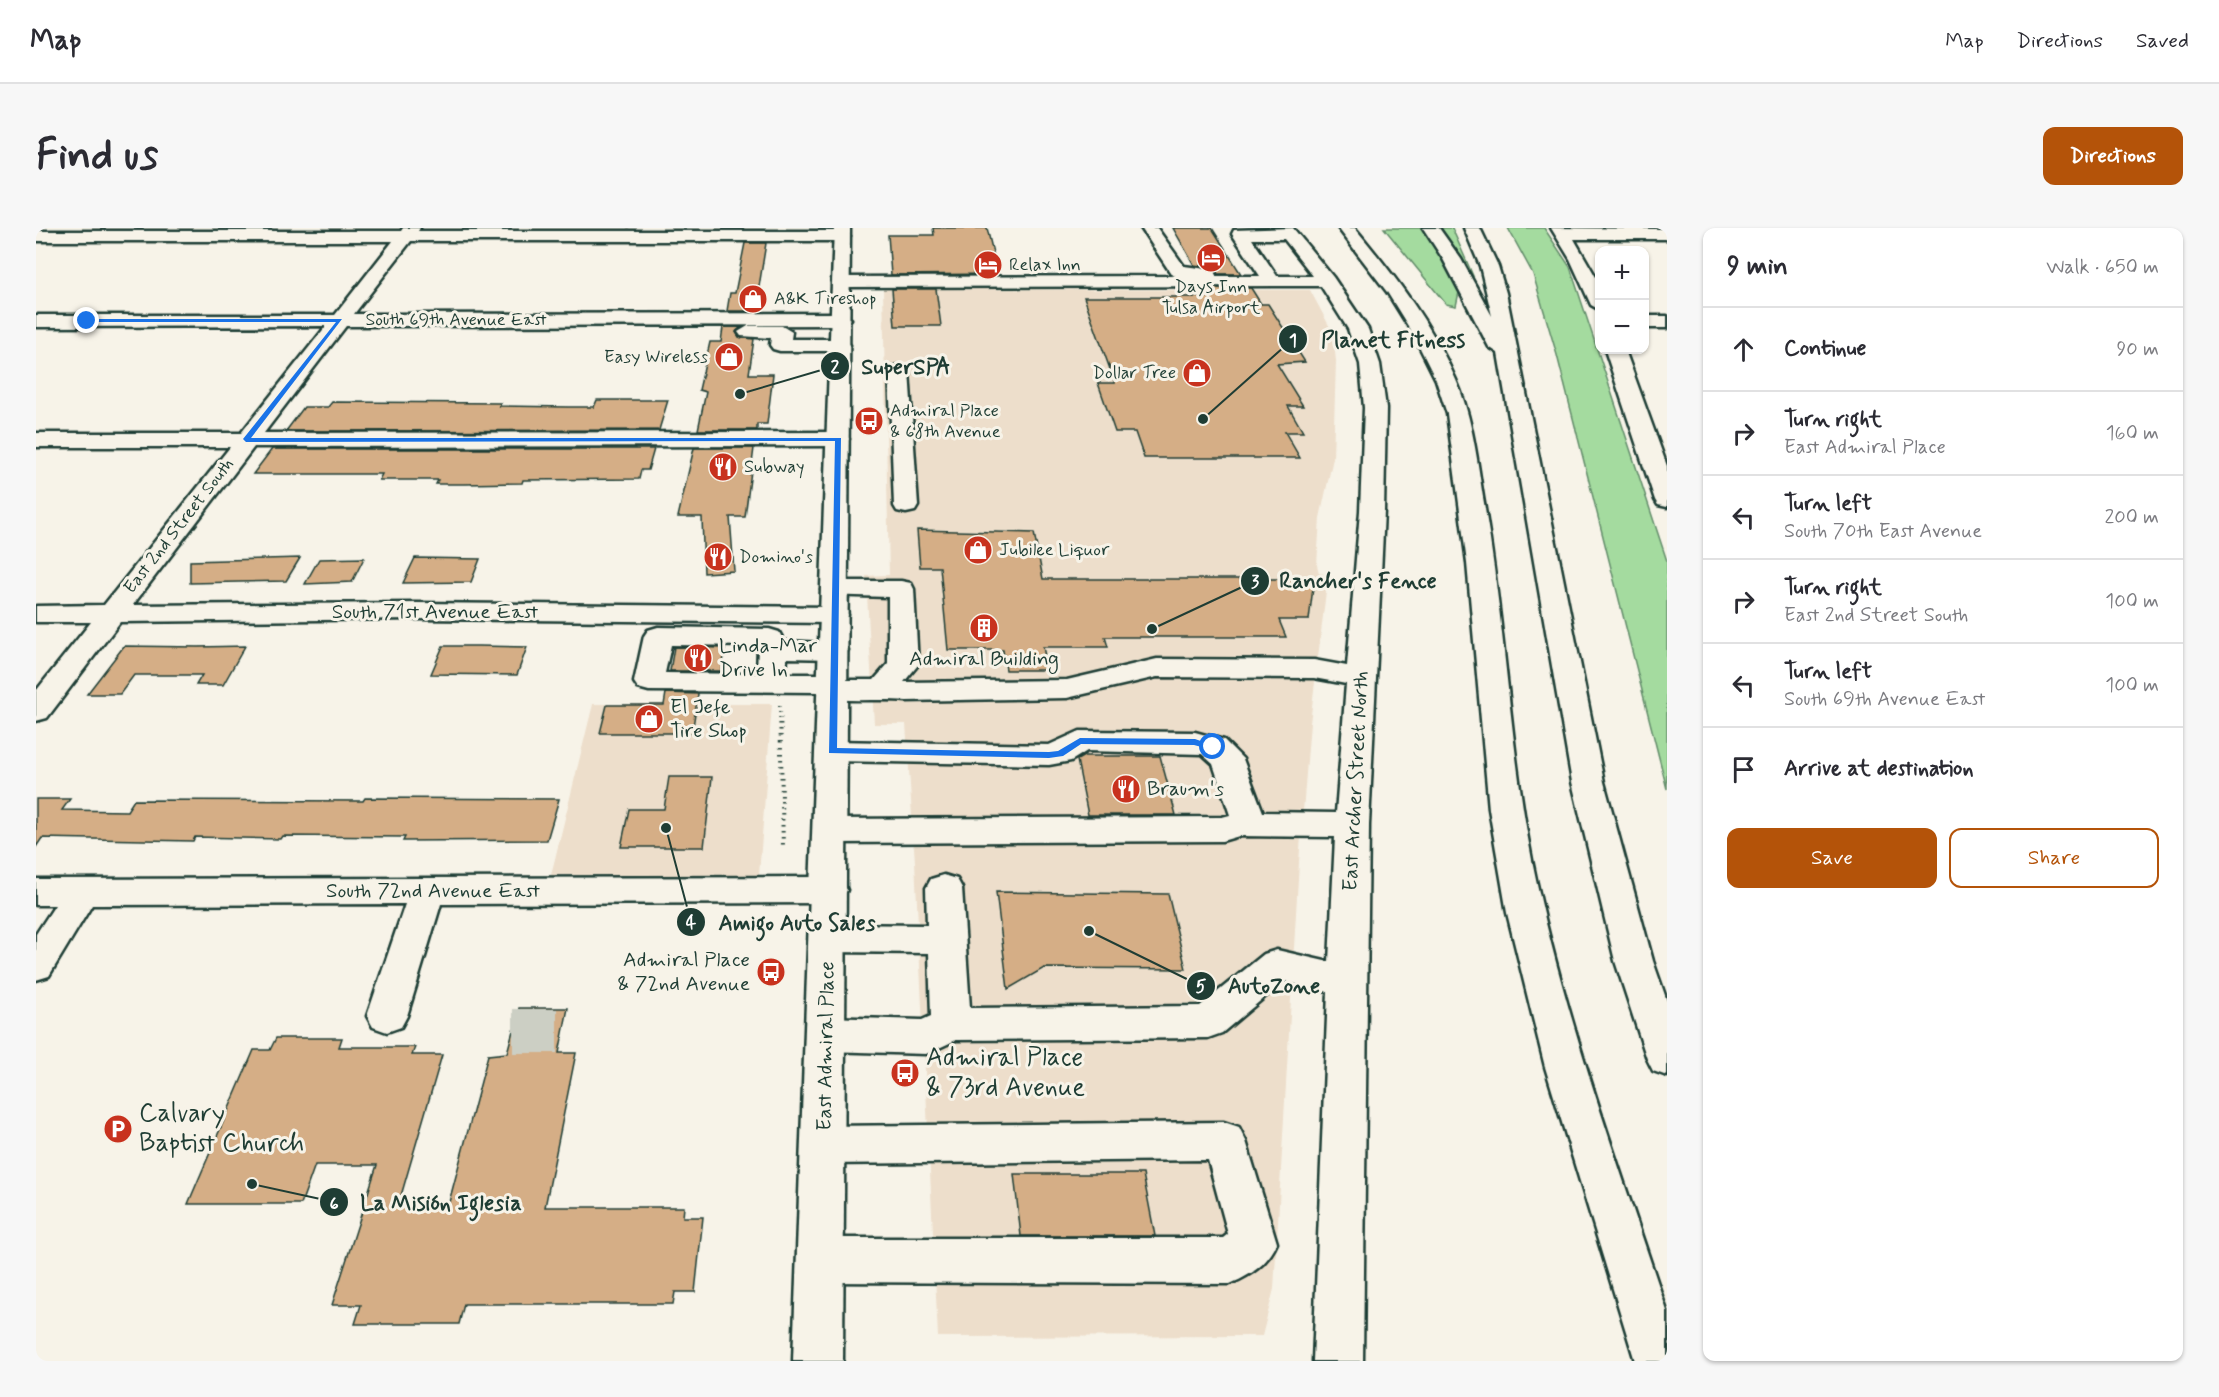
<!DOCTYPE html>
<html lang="en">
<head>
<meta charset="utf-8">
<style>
  body { margin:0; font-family:Mynerve,sans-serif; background:#f7f7f7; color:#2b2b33 }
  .controls { position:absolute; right:18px; top:18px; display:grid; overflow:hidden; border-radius:12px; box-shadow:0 2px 4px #0004 }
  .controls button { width:54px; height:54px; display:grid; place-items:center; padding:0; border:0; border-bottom:2px solid #e1e1e2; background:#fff; color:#2b2b33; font:30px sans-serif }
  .stop { position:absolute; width:18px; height:18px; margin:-14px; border:4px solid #1a73e8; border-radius:50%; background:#fff }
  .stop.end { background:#1a73e8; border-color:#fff; box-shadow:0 2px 6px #0008 }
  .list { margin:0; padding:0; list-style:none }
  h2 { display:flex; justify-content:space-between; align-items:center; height:78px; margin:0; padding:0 24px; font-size:26px }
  h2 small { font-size:20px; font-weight:400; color:#7c7c81 }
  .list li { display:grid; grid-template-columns:39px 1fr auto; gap:18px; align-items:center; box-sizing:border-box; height:84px; padding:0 24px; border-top:2px solid #e1e1e2 }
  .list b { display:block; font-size:22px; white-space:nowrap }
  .list p { margin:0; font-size:20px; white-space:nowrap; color:#7c7c81 }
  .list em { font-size:20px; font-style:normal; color:#7c7c81 }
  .actions { display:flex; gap:12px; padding:18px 24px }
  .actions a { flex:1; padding:14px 0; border:2px solid #b45309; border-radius:12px; text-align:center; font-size:21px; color:#b45309 }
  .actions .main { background:#b45309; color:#fff }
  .icon { flex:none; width:33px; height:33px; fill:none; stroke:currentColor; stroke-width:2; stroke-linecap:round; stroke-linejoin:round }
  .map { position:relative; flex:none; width:1631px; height:1133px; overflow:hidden; border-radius:12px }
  header { display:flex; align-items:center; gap:36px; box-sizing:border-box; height:84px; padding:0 30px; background:#fff; border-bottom:2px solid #e1e1e2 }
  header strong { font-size:28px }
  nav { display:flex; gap:33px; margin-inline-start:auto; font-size:21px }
  .intro { display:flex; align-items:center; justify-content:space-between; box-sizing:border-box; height:144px; padding:0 36px }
  h1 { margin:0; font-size:42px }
  .button { padding:15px 27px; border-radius:12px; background:#b45309; color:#fff; font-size:21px; font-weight:700 }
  main { display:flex; gap:36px; padding:0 36px }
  aside { flex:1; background:#fff; border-radius:12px; box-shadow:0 2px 4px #0004 }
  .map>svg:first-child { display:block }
  .built { fill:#eddecb }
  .green { fill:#a4db9f; stroke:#628c6a; stroke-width:1.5 }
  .building { fill:#d5ae86; stroke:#1f3d34; stroke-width:1.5 }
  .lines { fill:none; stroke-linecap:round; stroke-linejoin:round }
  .minor-tunnel { stroke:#cccfc4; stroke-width:44; stroke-dasharray:44 22; stroke-linecap:butt }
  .minor-casing { stroke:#1f3d34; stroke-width:5 }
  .major-casing { stroke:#1f3d34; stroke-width:5 }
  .highway-casing { stroke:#1f3d34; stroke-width:5 }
  .path { stroke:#1f3d34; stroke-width:4; stroke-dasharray:1.5 4.5; stroke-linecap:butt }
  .minor { fill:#f7f3e8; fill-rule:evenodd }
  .major { fill:#f7f3e8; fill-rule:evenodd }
  .highway { fill:#f7f3e8; fill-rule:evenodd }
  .route { fill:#1a73e8 }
  .labels { text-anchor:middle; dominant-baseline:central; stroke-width:6; stroke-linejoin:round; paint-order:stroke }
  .far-poi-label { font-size:18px; fill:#1f3d34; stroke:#f7f3e8; text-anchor:start }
  .far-street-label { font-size:18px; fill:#1f3d34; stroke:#f7f3e8 }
  .street-label { font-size:21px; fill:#1f3d34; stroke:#f7f3e8 }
  .poi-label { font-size:21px; fill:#1f3d34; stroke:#f7f3e8; text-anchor:start }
  .near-poi-label { font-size:26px; fill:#1f3d34; stroke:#f7f3e8; text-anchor:start }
  .leader { fill:none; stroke:#1f3d34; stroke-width:2 }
  .callout-dot { fill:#1f3d34; stroke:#f7f3e8; stroke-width:2 }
  .mark-label { font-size:18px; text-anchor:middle; font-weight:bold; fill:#fff }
  .callout-label { font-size:22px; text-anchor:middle; font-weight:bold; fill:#1f3d34; stroke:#f7f3e8; stroke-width:6; stroke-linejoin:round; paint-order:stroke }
</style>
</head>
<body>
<header>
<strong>Map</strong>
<nav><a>Map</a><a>Directions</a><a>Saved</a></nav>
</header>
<div class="intro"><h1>Find us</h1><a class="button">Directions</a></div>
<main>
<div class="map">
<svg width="1631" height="1133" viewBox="0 0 1631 1133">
  <rect width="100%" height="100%" fill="#f7f3e8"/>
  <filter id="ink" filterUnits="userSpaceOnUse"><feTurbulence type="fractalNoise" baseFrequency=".0167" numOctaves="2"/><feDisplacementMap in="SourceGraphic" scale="12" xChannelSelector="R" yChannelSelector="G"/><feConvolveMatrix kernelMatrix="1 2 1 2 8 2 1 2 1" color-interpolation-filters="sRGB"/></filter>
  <g filter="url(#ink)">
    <path class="built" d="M 847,61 L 1274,62 L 1297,105 L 1300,133 L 1297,230 L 1284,290 L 1281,337 L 1283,345 L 1292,347 L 1274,495 L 1263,634 L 1238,1061 L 1226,1108 L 902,1109 L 879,634 L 870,496 L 838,496 L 830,348 L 853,347 Z
      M 557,476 L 736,476 L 723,647 L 515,647 Z"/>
    <path class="green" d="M 1348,0 L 1387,0 L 1402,21 L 1423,64 L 1420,78 L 1410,76 Z
      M 1402,0 L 1416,0 L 1437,48 L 1433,47 Z
      M 1472,0 L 1508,0 L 1534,39 L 1631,333 L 1631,561 L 1521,127 L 1497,46 Z"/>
    <path class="building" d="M 897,0 L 951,0 L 962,46 L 855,47 L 852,7 L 898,7 Z
      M 1137,0 L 1176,0 L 1205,46 L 1182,46 L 1178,40 L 1158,37 Z
      M 709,15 L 730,15 L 722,65 L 725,65 L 722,83 L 691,83 L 694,65 L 699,65 Z
      M 1171,60 L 1215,60 L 1225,76 L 1232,76 L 1269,134 L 1241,136 L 1267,178 L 1252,178 L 1267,204 L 1249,204 L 1264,230 L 1108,230 L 1099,204 L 1079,204 L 1062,155 L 1079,155 L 1048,69 L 1176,69 Z
      M 856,61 L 900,61 L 905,98 L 859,98 Z
      M 687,99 L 705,99 L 700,104 L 703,109 L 718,111 L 713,146 L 737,146 L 731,196 L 721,196 L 721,202 L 662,202 L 670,164 L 663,162 L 674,114 L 685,114 Z
      M 561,172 L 632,172 L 623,202 L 250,203 L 268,179 L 292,179 L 296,174 L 465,175 L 463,178 L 532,179 L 558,179 Z
      M 658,220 L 718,220 L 709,289 L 694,289 L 698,343 L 668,345 L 666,289 L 642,289 Z
      M 236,221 L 618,221 L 612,242 L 605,242 L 603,251 L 487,252 L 486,255 L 429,256 L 400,256 L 402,252 L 343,252 L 346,246 L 217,246 Z
      M 881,302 L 998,305 L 1007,351 L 1278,351 L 1273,392 L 1243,392 L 1250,409 L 1069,409 L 1072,419 L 1007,419 L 1012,442 L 970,442 L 967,422 L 912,422 L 904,339 L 884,339 Z
      M 264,330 L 250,353 L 154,355 L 154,333 Z
      M 328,330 L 316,354 L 269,356 L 283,331 Z
      M 379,330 L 444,331 L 435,354 L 367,355 Z
      M 88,418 L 162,419 L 209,418 L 187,457 L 160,457 L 166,447 L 98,447 L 84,466 L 51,466 Z
      M 407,418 L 442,418 L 491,419 L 481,447 L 395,446 Z
      M 638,419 L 689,420 L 686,443 L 634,443 Z
      M 630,465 L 662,466 L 656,505 L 564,505 L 571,477 L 628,477 Z
      M 1048,528 L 1124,528 L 1140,587 L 1052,587 L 1041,532 Z
      M 633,549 L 676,549 L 668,619 L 585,619 L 593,581 L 628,581 Z
      M 329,570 L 523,571 L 511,612 L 367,613 L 369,609 L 246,608 L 244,611 L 159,609 L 157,613 L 6,610 L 0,619 L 0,571 L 34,571 L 26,582 L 91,583 L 98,572 L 327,573 Z
      M 960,664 L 1132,666 L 1150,741 L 1008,740 L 972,761 Z
      M 483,780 L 532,780 L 523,825 L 540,825 L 509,979 L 648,979 L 647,989 L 667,989 L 659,1064 L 639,1064 L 637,1076 L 428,1076 L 423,1096 L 319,1096 L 325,1077 L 296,1077 L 341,937 L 279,937 L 265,976 L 152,976 L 218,822 L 234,822 L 240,810 L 306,810 L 303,819 L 379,819 L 376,827 L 406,827 L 362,978 L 412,978 L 452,827 L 471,825 Z
      M 978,946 L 1107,946 L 1119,1008 L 985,1008 Z"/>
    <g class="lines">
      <path class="minor-tunnel" d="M 477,803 L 528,803"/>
      <g class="minor-casing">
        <path id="minor" d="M 367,0 L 384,0 L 382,3 L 806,3 L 814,8 L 806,13 L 375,13 L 318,86 L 805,85 L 815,91 L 805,97 L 310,98 L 228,205 L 802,204 L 810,206 L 813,211 L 810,216 L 802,218 L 218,219 L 97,377 L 381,375 L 798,379 L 808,381 L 812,387 L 808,393 L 798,395 L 381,391 L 84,394 L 11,490 L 0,493 L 0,463 L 55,394 L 0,394 L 0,378 L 68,377 L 194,219 L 0,219 L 0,205 L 205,205 L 290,98 L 0,99 L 0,87 L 299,87 L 357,13 L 0,13 L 0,3 L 365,3 Z
          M 1105,0 L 1121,0 L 1148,38 L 1178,42 L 1180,48 L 1224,48 L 1196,6 L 1198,2 L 1257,0 L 1297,49 L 1332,101 L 1344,136 L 1350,180 L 1348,283 L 1333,597 L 1327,1133 L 1277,1133 L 1292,764 L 1248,753 L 1186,805 L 1172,810 L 920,812 L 890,826 L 790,823 L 776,818 L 770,806 L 776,794 L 790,789 L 886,792 L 895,788 L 893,725 L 792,724 L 779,720 L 773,710 L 779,700 L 792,696 L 891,697 L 890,660 L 895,651 L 908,647 L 921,651 L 926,660 L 934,780 L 1164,778 L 1228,726 L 1241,722 L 1293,734 L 1299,609 L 1203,608 L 1186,613 L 794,615 L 782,611 L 777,603 L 782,595 L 794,591 L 1186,589 L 1194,587 L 1177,536 L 1166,526 L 1051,523 L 1035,533 L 1013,537 L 796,533 L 785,530 L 780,523 L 785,516 L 796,513 L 1013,517 L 1044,503 L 1159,504 L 1188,512 L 1207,531 L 1227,584 L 1300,585 L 1310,456 L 1278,450 L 1121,449 L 1031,470 L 870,473 C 843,470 813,475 786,469 L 783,464 L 613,463 L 602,460 L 598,454 L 608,408 L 612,402 L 622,399 L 733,401 L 743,404 L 748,413 L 808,416 L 812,422 L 808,428 L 798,431 L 751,430 L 750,446 L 798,446 L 809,449 L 811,452 L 838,452 L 852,436 L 852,369 L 788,367 L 785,361 L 788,355 L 798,353 L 865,353 L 875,355 L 878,361 L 882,437 L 868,454 L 1031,452 L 1121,431 L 1278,432 L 1311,438 L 1324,283 L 1328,180 L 1324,136 L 1312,101 L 1285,58 L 805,59 L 796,54 L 805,49 L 1140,48 L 1136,47 ZM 1216,11 L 1248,11 L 1277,48 L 1241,48 ZM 635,417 L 722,418 L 721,446 L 629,445 Z
          M 1515,0 L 1631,1 L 1631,11 L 1538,11 L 1564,56 L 1564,82 L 1555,77 L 1534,31 Z
          M 1608,88 L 1631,88 L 1631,100 L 1608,100 Z
          M 712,98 L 746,98 L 756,104 L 755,111 L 804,111 L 811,113 L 814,117 L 811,121 L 804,123 L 744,123 L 737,121 L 734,117 L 735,110 L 705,108 L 702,104 Z
          M 1569,122 L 1589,122 L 1631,238 L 1631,279 L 1622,277 L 1619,272 Z
          M 863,137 L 870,139 L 873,143 L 882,278 L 879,283 L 870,285 L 861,283 L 858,278 L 853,143 L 856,139 Z
          M 793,649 L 806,653 L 811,662 L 806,671 L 793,675 L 405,676 L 371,788 L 365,799 L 351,804 L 337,799 L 331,788 L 369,676 L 56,677 L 13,748 L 0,752 L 0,706 L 19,677 L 0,677 L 0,651 Z
          M 1188,894 L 1203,899 L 1210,913 L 1241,1015 C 1232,1036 1215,1047 1194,1056 L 785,1054 L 769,1048 L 762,1032 L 769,1016 L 785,1010 L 1187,1010 L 1192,1006 L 1172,932 L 788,936 L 773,931 L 766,917 L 773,903 L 788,898 Z"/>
      </g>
      <g class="major-casing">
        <path id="major" d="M 798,0 L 814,0 L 807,1133 L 757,1133 Z"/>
      </g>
      <g class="highway-casing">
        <path id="highway" d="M 1302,0 L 1319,0 C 1358,47 1396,96 1420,152 C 1437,191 1441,233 1448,275 C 1469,393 1473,514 1496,632 C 1527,786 1582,934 1631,1083 L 1631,1133 L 1599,1133 L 1509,839 L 1471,685 L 1453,581 L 1431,335 L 1411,186 L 1400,152 L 1377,106 L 1351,64 Z
          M 1387,0 L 1403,0 L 1425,31 L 1456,88 L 1444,38 L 1428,0 L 1444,0 L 1462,38 L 1470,65 L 1568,554 L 1617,733 L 1631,773 L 1631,848 L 1617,843 L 1611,831 L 1579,733 L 1536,554 L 1462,125 L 1453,119 L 1407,31 Z"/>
      </g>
      <path class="path" d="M 744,477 L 747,620"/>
      <use href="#minor" class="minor"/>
      <use href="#major" class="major"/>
      <use href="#highway" class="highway"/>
    </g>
  </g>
  <path class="route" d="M 51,91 L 306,91 L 215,210 L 805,210 L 801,520 L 1013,524 L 1022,523 L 1044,510 L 1159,511 L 1182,519 L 1177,522 L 1158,517 L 1045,516 L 1027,528 L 1013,530 L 793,525 L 799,213 L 210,214 L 207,211 L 300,94 L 49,94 Z"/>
  <defs>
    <g id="hotel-disc" transform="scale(1.5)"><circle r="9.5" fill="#c8321e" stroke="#f7f3e8"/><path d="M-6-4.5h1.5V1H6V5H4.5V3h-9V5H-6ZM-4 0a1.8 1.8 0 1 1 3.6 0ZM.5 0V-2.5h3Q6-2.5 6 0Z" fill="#fff"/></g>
    <g id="shop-disc" transform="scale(1.5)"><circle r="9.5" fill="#c8321e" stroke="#f7f3e8"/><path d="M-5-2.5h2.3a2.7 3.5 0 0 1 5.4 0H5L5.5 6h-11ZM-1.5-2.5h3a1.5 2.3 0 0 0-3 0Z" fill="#fff"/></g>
    <g id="bus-disc" transform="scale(1.5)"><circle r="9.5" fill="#c8321e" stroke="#f7f3e8"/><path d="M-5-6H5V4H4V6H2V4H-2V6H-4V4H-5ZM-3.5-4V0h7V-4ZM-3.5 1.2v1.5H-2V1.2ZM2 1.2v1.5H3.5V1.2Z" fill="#fff"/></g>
    <g id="restaurant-disc" transform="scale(1.5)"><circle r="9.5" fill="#c8321e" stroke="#f7f3e8"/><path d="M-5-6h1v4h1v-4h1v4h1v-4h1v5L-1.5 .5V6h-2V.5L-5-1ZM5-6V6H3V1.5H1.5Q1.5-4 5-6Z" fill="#fff"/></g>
    <g id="building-disc" transform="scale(1.5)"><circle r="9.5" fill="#c8321e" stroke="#f7f3e8"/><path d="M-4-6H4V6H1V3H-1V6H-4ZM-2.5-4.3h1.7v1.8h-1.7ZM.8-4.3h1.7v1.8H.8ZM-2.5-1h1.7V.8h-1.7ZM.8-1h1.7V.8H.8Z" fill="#fff"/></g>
    <g id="parking-disc" transform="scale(1.5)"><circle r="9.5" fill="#c8321e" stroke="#f7f3e8"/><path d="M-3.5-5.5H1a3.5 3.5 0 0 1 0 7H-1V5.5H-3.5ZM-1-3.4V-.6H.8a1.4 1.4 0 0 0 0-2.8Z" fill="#fff"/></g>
  </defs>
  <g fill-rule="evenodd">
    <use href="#hotel-disc" x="1175" y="30"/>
    <use href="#hotel-disc" x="952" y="37"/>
    <use href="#shop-disc" x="717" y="71"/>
    <use href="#shop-disc" x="693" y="129"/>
    <use href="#shop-disc" x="1161" y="145"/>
    <use href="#bus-disc" x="833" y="193"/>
    <use href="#restaurant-disc" x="687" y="239"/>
    <use href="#shop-disc" x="942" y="322"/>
    <use href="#restaurant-disc" x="682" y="329"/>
    <use href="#building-disc" x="948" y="400"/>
    <use href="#restaurant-disc" x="662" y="430"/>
    <use href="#shop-disc" x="613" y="491"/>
    <use href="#restaurant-disc" x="1090" y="561"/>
    <use href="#bus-disc" x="735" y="744"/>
    <use href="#bus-disc" x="869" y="845"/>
    <use href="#parking-disc" x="82" y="901"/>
  </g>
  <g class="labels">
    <g class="far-poi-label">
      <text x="973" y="37">Relax Inn</text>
      <text x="1175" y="59" text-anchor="middle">Days Inn<tspan x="1175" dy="21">Tulsa Airport</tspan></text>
      <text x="738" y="71">A&amp;K Tireshop</text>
      <text x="672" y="129" text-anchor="end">Easy Wireless</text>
      <text x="1140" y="145" text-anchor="end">Dollar Tree</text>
      <text x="854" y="183">Admiral Place<tspan x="854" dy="21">&amp; 68th Avenue</tspan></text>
      <text x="708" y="239">Subway</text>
      <text x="963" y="322">Jubilee Liquor</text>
      <text x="703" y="329">Domino's</text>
    </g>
    <g class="far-street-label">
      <text x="420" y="92">South 69th Avenue East</text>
      <text transform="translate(143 298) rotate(-52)">East 2nd Street South</text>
    </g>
    <g class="street-label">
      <text x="399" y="384">South 71st Avenue East</text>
      <text transform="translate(1320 553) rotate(-87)">East Archer Street North</text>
      <text x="397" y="663">South 72nd Avenue East</text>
      <text transform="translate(790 818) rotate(-89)">East Admiral Place</text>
    </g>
    <g class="poi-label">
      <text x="683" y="418">Linda-Mar<tspan x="683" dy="24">Drive In</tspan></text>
      <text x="948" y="431" text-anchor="middle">Admiral Building</text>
      <text x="634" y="479">El Jefe<tspan x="634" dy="24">Tire Shop</tspan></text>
      <text x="1111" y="561">Braum's</text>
      <text x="714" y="732" text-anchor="end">Admiral Place<tspan x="714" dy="24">&amp; 72nd Avenue</tspan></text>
    </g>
    <g class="near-poi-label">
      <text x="890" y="830">Admiral Place<tspan x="890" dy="30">&amp; 73rd Avenue</tspan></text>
      <text x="103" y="886">Calvary<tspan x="103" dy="30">Baptist Church</tspan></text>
    </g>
  </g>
  <path class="leader" d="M1167 191L1257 111M704 166L799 138M1116 401L1219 353M630 600L655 694M1053 703L1165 758M216 956L298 974"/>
  <g class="callout-dot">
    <circle cx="1167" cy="191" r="6"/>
    <circle cx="704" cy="166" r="6"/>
    <circle cx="1116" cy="401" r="6"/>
    <circle cx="630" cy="600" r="6"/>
    <circle cx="1053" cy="703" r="6"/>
    <circle cx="216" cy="956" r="6"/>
    <circle cx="1257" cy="111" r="15"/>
    <circle cx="799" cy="138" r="15"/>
    <circle cx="1219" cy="353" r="15"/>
    <circle cx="655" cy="694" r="15"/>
    <circle cx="1165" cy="758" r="15"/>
    <circle cx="298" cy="974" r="15"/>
  </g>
  <g class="mark-label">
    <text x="1257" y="118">1</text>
    <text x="799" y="144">2</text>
    <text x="1219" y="359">3</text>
    <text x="655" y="700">4</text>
    <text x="1165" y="764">5</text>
    <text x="298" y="981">6</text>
  </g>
  <g class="callout-label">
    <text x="1357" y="119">Planet Fitness</text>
    <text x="870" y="146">SuperSPA</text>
    <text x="1322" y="360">Rancher's Fence</text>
    <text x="761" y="702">Amigo Auto Sales</text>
    <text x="1238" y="765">AutoZone</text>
    <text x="405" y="982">La Misión Iglesia</text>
  </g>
</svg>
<div class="controls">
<button>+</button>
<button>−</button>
</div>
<div class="stop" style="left:1177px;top:519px"></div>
<div class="stop end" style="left:51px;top:93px"></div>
</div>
<aside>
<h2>9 min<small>Walk · 650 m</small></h2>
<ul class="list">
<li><svg class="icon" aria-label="ahead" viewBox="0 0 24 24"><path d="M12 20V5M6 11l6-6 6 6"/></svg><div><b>Continue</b></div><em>90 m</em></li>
<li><svg class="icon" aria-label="right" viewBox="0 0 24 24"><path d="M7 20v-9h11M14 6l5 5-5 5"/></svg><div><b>Turn right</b><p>East Admiral Place</p></div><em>160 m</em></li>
<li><svg class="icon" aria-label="left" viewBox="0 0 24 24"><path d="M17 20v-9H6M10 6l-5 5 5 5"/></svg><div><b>Turn left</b><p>South 70th East Avenue</p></div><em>200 m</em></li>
<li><svg class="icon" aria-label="right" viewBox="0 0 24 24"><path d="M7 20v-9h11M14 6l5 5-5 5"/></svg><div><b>Turn right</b><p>East 2nd Street South</p></div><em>100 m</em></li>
<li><svg class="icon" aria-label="left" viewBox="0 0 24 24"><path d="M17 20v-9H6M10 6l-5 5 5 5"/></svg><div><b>Turn left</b><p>South 69th Avenue East</p></div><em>100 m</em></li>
<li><svg class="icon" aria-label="arrive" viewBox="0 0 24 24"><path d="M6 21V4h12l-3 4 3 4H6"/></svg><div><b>Arrive at destination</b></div></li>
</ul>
<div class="actions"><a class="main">Save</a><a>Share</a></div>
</aside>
</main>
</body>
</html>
